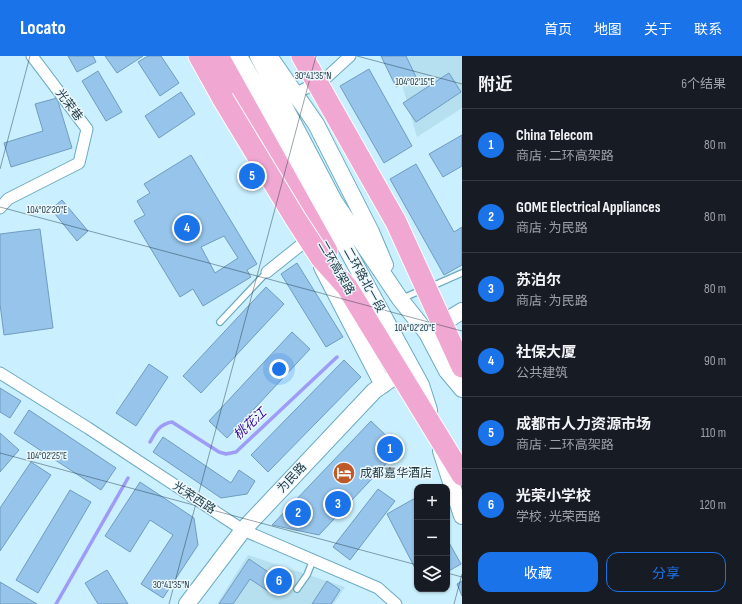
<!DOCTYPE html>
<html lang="zh">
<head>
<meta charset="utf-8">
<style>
  body { margin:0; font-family:"Sofia Sans Condensed","Noto Sans SC",sans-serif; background:#20242c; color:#f1f3f6 }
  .controls { position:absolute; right:12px; bottom:12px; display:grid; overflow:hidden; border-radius:8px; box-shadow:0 1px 3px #0004 }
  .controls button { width:36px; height:36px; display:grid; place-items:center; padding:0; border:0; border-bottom:1px solid #363941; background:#171b24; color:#f1f3f6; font:20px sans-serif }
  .you { position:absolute; left:279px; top:313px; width:14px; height:14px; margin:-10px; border:3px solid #fff; border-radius:50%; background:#1a73e8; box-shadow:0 0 0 6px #1a73e833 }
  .badge { display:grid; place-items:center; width:26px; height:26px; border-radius:50%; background:#1a73e8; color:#fff; font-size:13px; font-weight:700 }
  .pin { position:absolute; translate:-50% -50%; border:2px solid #fff; box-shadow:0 1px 4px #0006 }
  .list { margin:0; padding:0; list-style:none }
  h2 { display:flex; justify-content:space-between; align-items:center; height:52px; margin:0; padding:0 16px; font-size:17px }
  h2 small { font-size:13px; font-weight:400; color:#9ea1a6 }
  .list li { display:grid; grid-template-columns:26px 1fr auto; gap:12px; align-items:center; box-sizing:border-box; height:72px; padding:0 16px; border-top:1px solid #363941 }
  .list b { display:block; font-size:15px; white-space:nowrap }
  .list p { margin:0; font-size:13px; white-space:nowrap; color:#9ea1a6 }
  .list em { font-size:13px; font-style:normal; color:#9ea1a6 }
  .actions { display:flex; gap:8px; padding:12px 16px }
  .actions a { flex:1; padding:9px 0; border:1px solid #1a73e8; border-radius:12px; text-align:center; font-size:14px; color:#1a73e8 }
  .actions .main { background:#1a73e8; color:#fff }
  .icon { flex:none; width:22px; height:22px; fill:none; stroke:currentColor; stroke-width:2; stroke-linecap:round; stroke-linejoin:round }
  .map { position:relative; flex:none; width:462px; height:548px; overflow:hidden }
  header { display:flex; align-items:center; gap:24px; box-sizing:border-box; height:56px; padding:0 20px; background:#1a73e8; color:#fff }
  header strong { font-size:19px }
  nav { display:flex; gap:22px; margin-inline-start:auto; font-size:14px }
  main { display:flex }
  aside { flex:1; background:#171b24 }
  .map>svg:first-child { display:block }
  .built { fill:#b6e0f0 }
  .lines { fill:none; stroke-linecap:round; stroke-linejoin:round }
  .stream { stroke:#9e9cf7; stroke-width:3.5 }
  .building { fill:#96c4ea; stroke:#6f9cc0; fill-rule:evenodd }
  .lane-casing { stroke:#6cabc2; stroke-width:8 }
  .street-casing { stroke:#6cabc2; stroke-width:13 }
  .secondary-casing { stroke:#6cabc2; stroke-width:18 }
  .highway-casing { stroke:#fff; stroke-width:23 }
  .lane { stroke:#fff; stroke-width:5.5 }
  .street { stroke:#fff; stroke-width:11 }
  .secondary { stroke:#fff; stroke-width:16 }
  .highway { stroke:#f0a7d2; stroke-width:21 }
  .highway-bridge-casing { stroke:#fff; stroke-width:23; stroke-linecap:butt }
  .highway-bridge { stroke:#f0a7d2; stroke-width:21 }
  .ticks { fill:none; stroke:#1e3842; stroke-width:1; stroke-opacity:0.45 }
  .labels { text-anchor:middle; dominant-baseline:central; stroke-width:3; stroke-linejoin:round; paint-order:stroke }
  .street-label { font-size:12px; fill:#1e3842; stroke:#ecf8fd }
  .poi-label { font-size:12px; fill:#1e3842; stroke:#ecf8fd; text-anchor:start }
  .water-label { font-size:13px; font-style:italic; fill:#360b95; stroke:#ecf8fd }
  .ticks-label { font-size:10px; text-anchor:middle; fill:#1e3842; stroke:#ecf8fd; stroke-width:3; stroke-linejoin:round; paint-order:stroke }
</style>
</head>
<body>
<header>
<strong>Locato</strong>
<nav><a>首页</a><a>地图</a><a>关于</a><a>联系</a></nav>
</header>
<main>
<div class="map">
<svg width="462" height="548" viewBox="0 0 462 548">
  <rect width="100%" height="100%" fill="#caeffe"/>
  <path class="built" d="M 394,0 L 462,0 L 462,52 L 417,81 Z
    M 248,499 L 345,531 L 334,548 L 217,548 Z"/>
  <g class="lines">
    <path class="stream" d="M 150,386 C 156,375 160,368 172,366 L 219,396 L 226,398 L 236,396 L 337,301
      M 56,548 L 128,422"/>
  </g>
  <path class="building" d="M 68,0 L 93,0 L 96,6 L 77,16 Z
    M 105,0 L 143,0 L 117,17 Z
    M 148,0 L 161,0 L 179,27 L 160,40 L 138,6 Z
    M 381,0 L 406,0 L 416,21 L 396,31 Z
    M 369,13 L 412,90 L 384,107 L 340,30 Z
    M 98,15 L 122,56 L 106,65 L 82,25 Z
    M 449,17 L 461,36 L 416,66 L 403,47 Z
    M 181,36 L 195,58 L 159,82 L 145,60 Z
    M 57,42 L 72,92 L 11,111 L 4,87 L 43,75 L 35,48 Z
    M 462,79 L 462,110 L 443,121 L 429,98 Z
    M 191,99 L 257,208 L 247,214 L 251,221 L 203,250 L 193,233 L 180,241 L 134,165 L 145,159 L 137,145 L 150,137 L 144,128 ZM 224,180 L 238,202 L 215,217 L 201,191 Z
    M 416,108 L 454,176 L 462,171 L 462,209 L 444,219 L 390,123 Z
    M 62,144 L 88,175 L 77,185 L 51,153 Z
    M 40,173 L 53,272 L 4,279 L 0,248 L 0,178 Z
    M 297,207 L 343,281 L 326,291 L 281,218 Z
    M 266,231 L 284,248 L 201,337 L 183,320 Z
    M 292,276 L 310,293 L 227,382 L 209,365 Z
    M 344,304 L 361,321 L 268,416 L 251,399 Z
    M 149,308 L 168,321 L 136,370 L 116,357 Z
    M 0,332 L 21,345 L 10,362 L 0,356 Z
    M 29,354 L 116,412 L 101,434 L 14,377 Z
    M 371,365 L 400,393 L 319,479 L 272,469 Z
    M 0,377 L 19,394 L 0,416 Z
    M 163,381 L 231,427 L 239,414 L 255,425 L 247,438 L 221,442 L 153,396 Z
    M 31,406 L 51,419 L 0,495 L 0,452 Z
    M 140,426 L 194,462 L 198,489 L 163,542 L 141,528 L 173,479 L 150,464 L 130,496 L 105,480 Z
    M 378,433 L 395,445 L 350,504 L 333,491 Z
    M 70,434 L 91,446 L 38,537 L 16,524 Z
    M 417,441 L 417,516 L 387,458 Z
    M 447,483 L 461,508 L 447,516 Z
    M 249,503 L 283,526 L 274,539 L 250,523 L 233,548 L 219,548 Z
    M 107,514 L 128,548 L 98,548 L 85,527 Z
    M 327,525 L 340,534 L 331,548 L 312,548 Z
    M 462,525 L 462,540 L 457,528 Z
    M 0,526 L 37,548 L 0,548 Z"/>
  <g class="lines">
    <g class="lane-casing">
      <path id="lane" d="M 430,231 L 462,217
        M 403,242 L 422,234
        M 220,266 L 267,216
        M 297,533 L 307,519 L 313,504"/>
    </g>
    <g class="street-casing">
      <path id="street" d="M 295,38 L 327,21 L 350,0
        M 0,152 L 8,143 L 79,107 L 87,73 L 32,0
        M 267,216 L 307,184
        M 0,317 L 88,372 L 243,474 L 378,532 L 396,548"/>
    </g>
    <g class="secondary-casing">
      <path id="secondary" d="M 239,0 L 325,153 L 421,329 L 429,354
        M 258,0 L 334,145 L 400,243 L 427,277 L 447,315 L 462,333
        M 269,0 L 316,68 L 371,176 L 385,209
        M 322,211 L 383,329
        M 433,273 L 462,255
        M 441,395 L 462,460
        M 187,548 L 243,474 L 374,335 L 391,323"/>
    </g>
    <g class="highway-casing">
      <path id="highway" d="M 199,0 L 223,43
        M 218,0 L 327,195
        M 302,0 L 310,14"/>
    </g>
    <use href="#lane" class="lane"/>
    <use href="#street" class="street"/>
    <use href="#secondary" class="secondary"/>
    <use href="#highway" class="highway"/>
    <g class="highway-bridge-casing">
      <path id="highway-bridge" d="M 310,14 L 396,166 L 462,311
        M 223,43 L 295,162 L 321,202 L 347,231 L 462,419"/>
    </g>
    <use href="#highway-bridge" class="highway-bridge"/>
  </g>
  <path class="ticks" d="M 357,0 L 462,28M 0,113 L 30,0M 0,151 L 462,275M 0,397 L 417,509M 447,517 L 462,521M 169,548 L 316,0M 454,548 L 462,518"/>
  <defs>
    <g id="hotel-disc" transform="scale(1.15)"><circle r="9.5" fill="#be5929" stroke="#ecf8fd"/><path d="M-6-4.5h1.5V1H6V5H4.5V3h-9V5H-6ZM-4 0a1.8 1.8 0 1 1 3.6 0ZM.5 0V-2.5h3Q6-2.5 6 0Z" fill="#fff"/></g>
  </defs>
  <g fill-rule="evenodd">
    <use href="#hotel-disc" x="344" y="417"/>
  </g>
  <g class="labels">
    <g class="street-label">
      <text transform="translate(69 49) rotate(53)">光荣巷</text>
      <text transform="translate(336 212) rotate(60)">二环高架路</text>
      <text transform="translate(364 224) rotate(61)">二环路北一段</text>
      <text transform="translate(292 422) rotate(-47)">为民路</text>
      <text transform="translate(194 442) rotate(33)">光荣西路</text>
    </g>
    <g class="poi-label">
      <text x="360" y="417">成都嘉华酒店</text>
    </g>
    <g class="water-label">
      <text transform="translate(250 368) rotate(-43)">桃花江</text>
    </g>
  </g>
  <g class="ticks-label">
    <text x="313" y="23">30°41'35"N</text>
    <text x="415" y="29">104°02'15"E</text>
    <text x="47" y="157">104°02'20"E</text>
    <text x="415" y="275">104°02'20"E</text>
    <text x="47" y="403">104°02'25"E</text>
    <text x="171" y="532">30°41'35"N</text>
  </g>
</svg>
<div class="controls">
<button>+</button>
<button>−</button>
<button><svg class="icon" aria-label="layers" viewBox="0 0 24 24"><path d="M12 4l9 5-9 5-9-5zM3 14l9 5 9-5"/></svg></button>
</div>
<div class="you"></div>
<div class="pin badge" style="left:390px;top:393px">1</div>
<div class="pin badge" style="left:298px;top:457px">2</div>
<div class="pin badge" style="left:338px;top:448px">3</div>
<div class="pin badge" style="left:187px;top:172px">4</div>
<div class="pin badge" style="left:252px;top:120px">5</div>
<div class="pin badge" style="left:279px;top:525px">6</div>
</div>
<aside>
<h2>附近<small>6个结果</small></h2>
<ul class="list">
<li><span class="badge">1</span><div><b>China Telecom</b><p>商店 · 二环高架路</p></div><em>80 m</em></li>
<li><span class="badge">2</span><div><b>GOME Electrical Appliances</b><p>商店 · 为民路</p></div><em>80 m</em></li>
<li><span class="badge">3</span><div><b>苏泊尔</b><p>商店 · 为民路</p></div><em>80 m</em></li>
<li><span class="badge">4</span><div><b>社保大厦</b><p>公共建筑</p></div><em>90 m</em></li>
<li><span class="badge">5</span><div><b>成都市人力资源市场</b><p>商店 · 二环高架路</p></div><em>110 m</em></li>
<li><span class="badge">6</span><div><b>光荣小学校</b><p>学校 · 光荣西路</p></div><em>120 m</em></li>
</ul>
<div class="actions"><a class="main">收藏</a><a>分享</a></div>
</aside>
</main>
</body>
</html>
